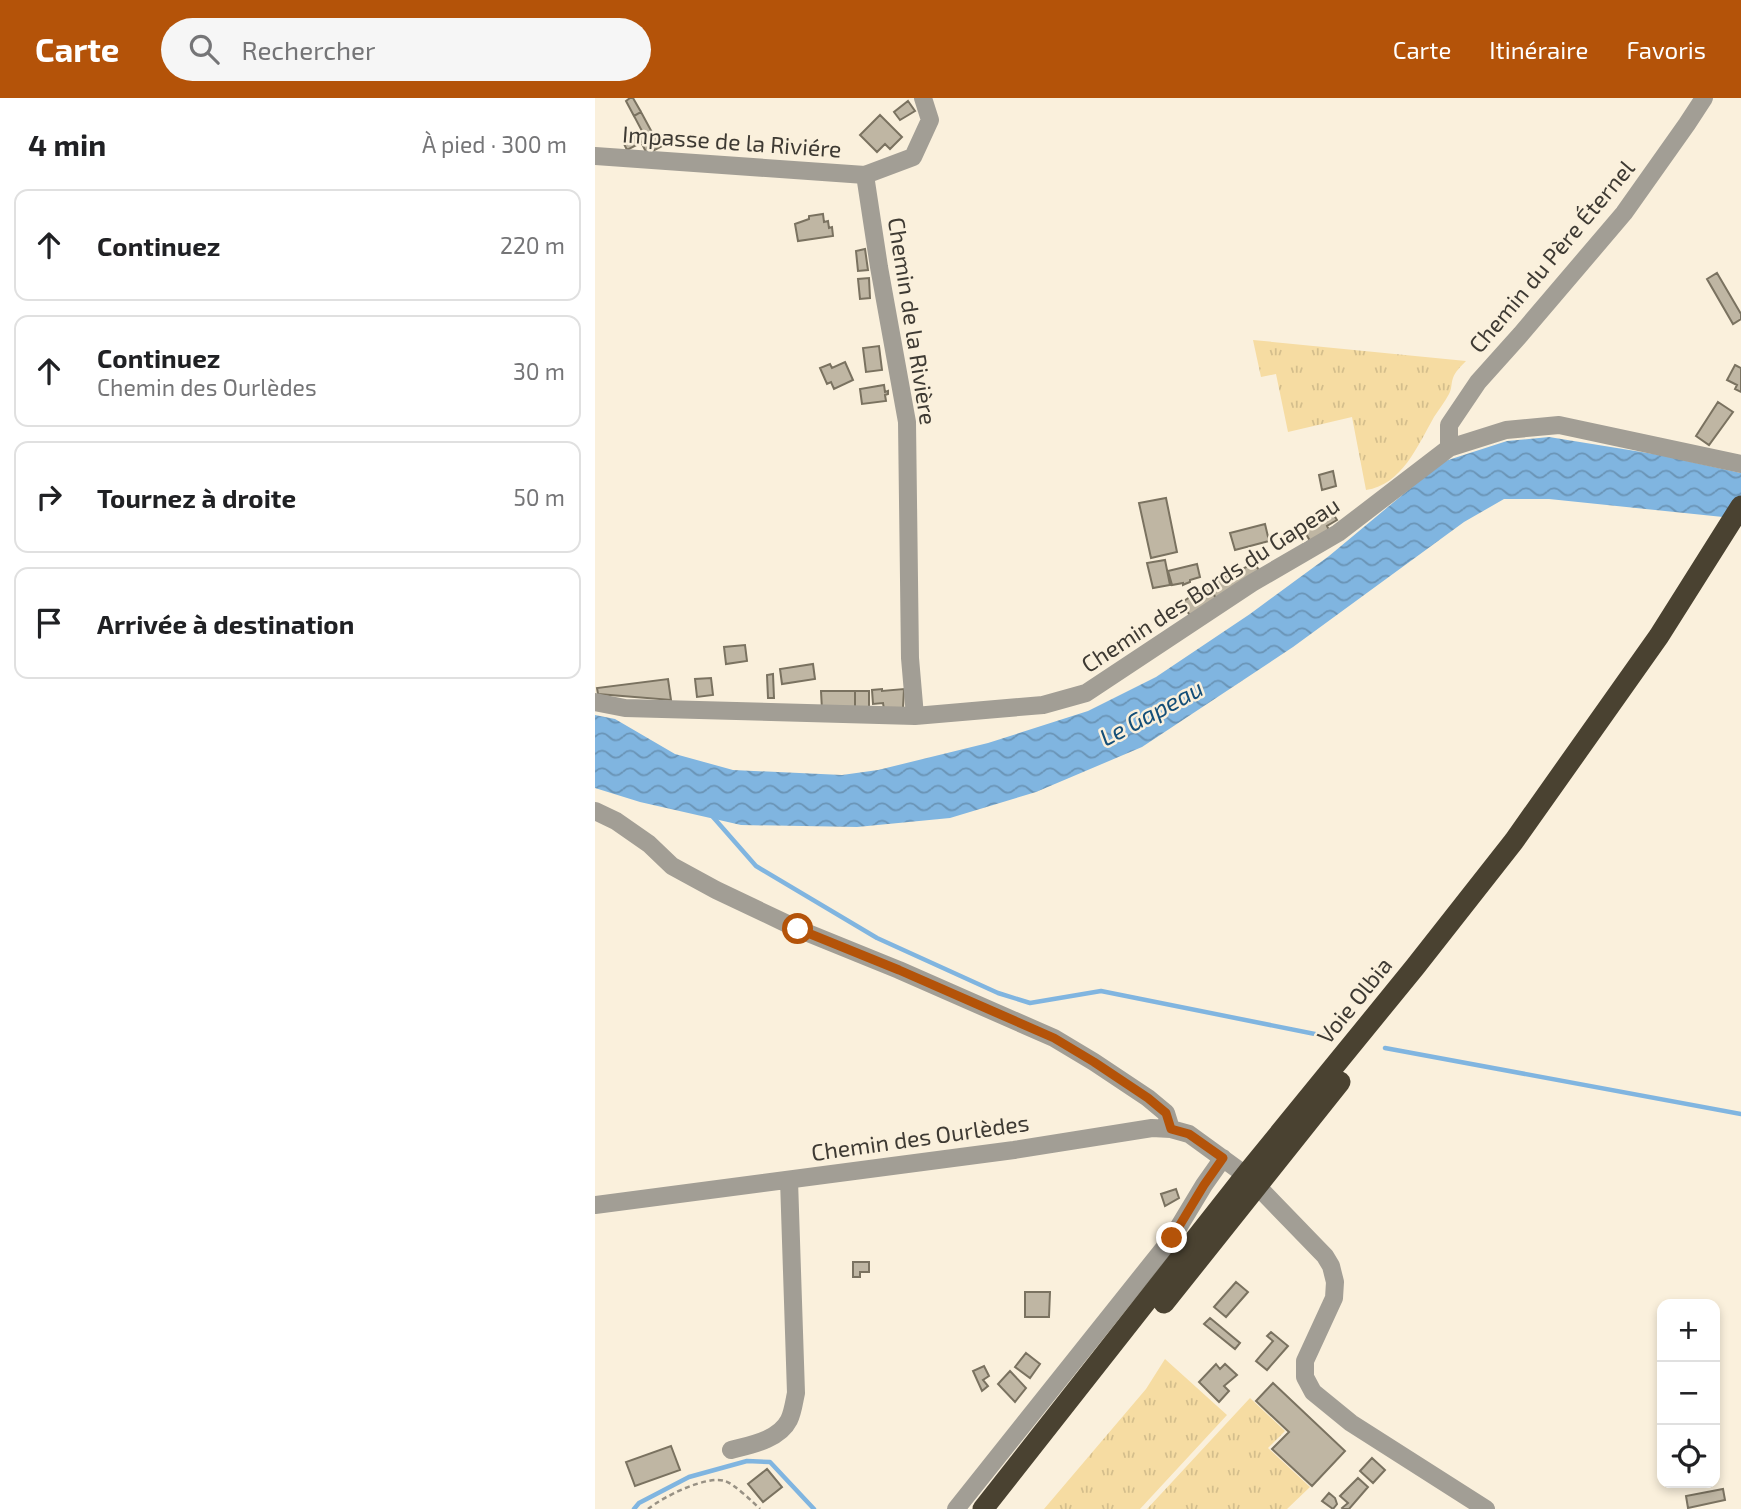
<!DOCTYPE html>
<html lang="fr">
<head>
<meta charset="utf-8">
<style>
  body { margin:0; font-family:"Exo 2",sans-serif; background:#f6f6f6; color:#202124 }
  .controls { position:absolute; right:21px; bottom:21px; display:grid; overflow:hidden; border-radius:14px; box-shadow:0 4px 10px #0003 }
  .controls button { width:63px; height:63px; display:grid; place-items:center; padding:0; border:0; border-bottom:2px solid #e0e0e0; background:#fff; color:#202124; font:35px sans-serif }
  .stop { position:absolute; width:21px; height:21px; margin:-16px; border:5px solid #b45309; border-radius:50%; background:#fff }
  .stop.end { background:#b45309; border-color:#fff; box-shadow:0 2px 7px #0008 }
  .list { margin:0; padding:0; list-style:none }
  h2 { display:flex; justify-content:space-between; align-items:center; height:91px; margin:0; padding:0 28px; font-size:30px }
  h2 small { font-size:23px; font-weight:400; color:#757577 }
  .list li { display:grid; grid-template-columns:46px 1fr auto; gap:21px; align-items:center; box-sizing:border-box; height:112px; margin:0 14px 14px; padding:0 14px; border:2px solid #e0e0e0; border-radius:14px }
  .list b { display:block; font-size:26px; white-space:nowrap }
  .list p { margin:0; font-size:23px; white-space:nowrap; color:#757577 }
  .list em { font-size:23px; font-style:normal; color:#757577 }
  .icon { flex:none; width:38px; height:38px; fill:none; stroke:currentColor; stroke-width:2; stroke-linecap:round; stroke-linejoin:round }
  .map { position:relative; flex:none; width:1146px; height:1411px; overflow:hidden }
  header { display:flex; align-items:center; gap:42px; box-sizing:border-box; height:98px; padding:0 35px; background:#b45309; color:#fff }
  header strong { font-size:33px }
  nav { display:flex; gap:38px; margin-inline-start:auto; font-size:24px }
  .search { width:490px; height:63px; background:#f6f6f6; display:flex; align-items:center; gap:18px; box-sizing:border-box; padding:0 24px; border-radius:38px; color:#757577; font-size:26px }
  main { display:flex }
  aside { flex:1; background:#fff }
  .map>svg:first-child { display:block }
  .grass { fill:url(#grass-tufts) }
  .water { fill:url(#water-waves) }
  .lines { fill:none; stroke-linecap:round; stroke-linejoin:round }
  .stream { stroke:#80b5e0; stroke-width:4.5 }
  .building { fill:#bfb6a3; stroke:#7a7260; stroke-width:2 }
  .path { stroke:#989184; stroke-width:2.5; stroke-dasharray:5 3.5; stroke-linecap:butt }
  .minor { stroke:#a29e95; stroke-width:18 }
  .highway { stroke:#4a4231; stroke-width:21 }
  .route { stroke:#b45309; stroke-width:9 }
  .labels { text-anchor:middle; dominant-baseline:central; stroke-width:5; stroke-linejoin:round; paint-order:stroke }
  .street-label { font-size:23px; fill:#3e3a33; stroke:#faf0dc }
  .water-label { font-size:24px; font-style:italic; fill:#134e78; stroke:#faf0dc }
</style>
</head>
<body>
<header>
<strong>Carte</strong>
<div class="search"><svg class="icon" aria-label="search" viewBox="0 0 24 24"><circle cx="10" cy="10" r="6"/><path d="M15 15l6 6"/></svg>Rechercher</div>
<nav><a>Carte</a><a>Itinéraire</a><a>Favoris</a></nav>
</header>
<main>
<aside>
<h2>4 min<small>À pied · 300 m</small></h2>
<ul class="list">
<li><svg class="icon" aria-label="ahead" viewBox="0 0 24 24"><path d="M12 20V5M6 11l6-6 6 6"/></svg><div><b>Continuez</b></div><em>220 m</em></li>
<li><svg class="icon" aria-label="ahead" viewBox="0 0 24 24"><path d="M12 20V5M6 11l6-6 6 6"/></svg><div><b>Continuez</b><p>Chemin des Ourlèdes</p></div><em>30 m</em></li>
<li><svg class="icon" aria-label="right" viewBox="0 0 24 24"><path d="M7 20v-9h11M14 6l5 5-5 5"/></svg><div><b>Tournez à droite</b></div><em>50 m</em></li>
<li><svg class="icon" aria-label="arrive" viewBox="0 0 24 24"><path d="M6 21V4h12l-3 4 3 4H6"/></svg><div><b>Arrivée à destination</b></div></li>
</ul>
</aside>
<div class="map">
<svg width="1146" height="1411" viewBox="0 0 1146 1411">
  <defs>
    <pattern id="grass-tufts" width="24" height="20" patternUnits="userSpaceOnUse" patternTransform="scale(1.75)"><rect width="24" height="20" fill="#f6dca2"/><path d="M3 7l-1-3M5 7V3M7 7l1-3M15 17l-1-3M17 17v-4M19 17l1-3" fill="none" stroke="#d4be8c"/></pattern>
    <pattern id="water-waves" width="16" height="10" patternUnits="userSpaceOnUse" patternTransform="scale(1.75)"><rect width="16" height="10" fill="#80b5e0"/><path d="M0 5q4-4 8 0t8 0" fill="none" stroke="#6a94b6"/></pattern>
  </defs>
  <rect width="100%" height="100%" fill="#faf0dc"/>
  <path class="grass" d="M 658,242 L 871,263 C 866,268 860,274 858,280 C 856,285 857,291 854,296 C 850,304 844,311 839,319 C 823,347 807,387 771,392 L 757,319 L 693,334 L 681,276 L 666,279 Z
    M 570,1261 L 632,1317 L 545,1411 L 449,1411 L 551,1291 Z
    M 655,1300 L 690,1333 L 673,1350 L 715,1389 L 692,1411 L 552,1411 Z"/>
  <path class="water" d="M 954,339 L 1065,357 L 1146,375 L 1146,427 L 1128,419 L 954,401 L 909,401 L 869,424 L 698,549 L 547,649 L 441,694 L 355,720 L 262,729 L 146,727 L 45,704 L 0,690 L 0,617 L 20,621 L 80,656 L 138,672 L 247,677 L 283,672 L 393,645 L 493,613 L 561,579 L 655,516 L 734,458 L 847,364 L 912,343 Z"/>
  <g class="lines">
    <path class="stream" d="M 118,719 L 161,768 L 282,840 L 403,895 L 435,905 L 506,893 L 735,939
      M 790,950 L 1146,1016
      M 39,1411 L 44,1405 L 94,1379 L 152,1363 L 175,1364 L 219,1411"/>
  </g>
  <path class="building" d="M 35,0 L 38,0 L 46,14 L 39,18 L 31,3 Z
    M 313,3 L 320,13 L 305,22 L 299,14 Z
    M 46,14 L 59,38 L 32,52 L 28,44 L 47,33 L 39,18 Z
    M 285,17 L 307,39 L 295,51 L 290,46 L 282,54 L 265,37 Z
    M 63,35 L 69,47 L 52,56 L 46,44 Z
    M 228,116 L 229,124 L 233,123 L 234,130 L 237,129 L 238,138 L 203,143 L 200,126 L 214,121 L 214,118 Z
    M 270,151 L 273,172 L 263,173 L 261,153 Z
    M 1122,175 L 1146,216 L 1146,221 L 1138,226 L 1112,181 Z
    M 274,180 L 275,200 L 265,201 L 263,181 Z
    M 284,248 L 287,272 L 271,274 L 268,250 Z
    M 250,264 L 258,282 L 239,291 L 236,284 L 232,286 L 225,270 L 235,266 L 237,270 Z
    M 1140,267 L 1146,270 L 1146,294 L 1140,291 L 1142,287 L 1132,282 Z
    M 289,287 L 290,294 L 293,293 L 293,296 L 290,297 L 291,303 L 267,306 L 265,291 Z
    M 1123,304 L 1138,314 L 1114,347 L 1101,338 Z
    M 738,373 L 741,388 L 727,392 L 724,377 Z
    M 571,400 L 582,454 L 556,460 L 544,405 Z
    M 737,414 L 742,422 L 732,428 L 734,432 L 715,443 L 709,432 Z
    M 670,426 L 674,443 L 640,452 L 635,435 Z
    M 570,462 L 575,487 L 558,490 L 552,465 Z
    M 660,465 L 665,475 L 622,503 L 614,486 Z
    M 602,466 L 605,479 L 595,482 L 595,484 L 590,486 L 588,487 L 588,485 L 577,487 L 573,473 Z
    M 614,486 L 622,503 L 597,520 L 586,505 Z
    M 150,547 L 152,563 L 131,566 L 129,549 Z
    M 218,566 L 220,581 L 187,586 L 185,571 Z
    M 178,576 L 179,600 L 173,600 L 172,577 Z
    M 116,580 L 118,597 L 102,599 L 100,581 Z
    M 73,581 L 76,602 L 3,596 L 2,590 Z
    M 287,591 L 287,593 L 309,591 L 308,610 L 289,611 L 288,605 L 278,606 L 277,592 Z
    M 226,593 L 260,593 L 260,612 L 227,612 Z
    M 260,593 L 274,593 L 274,612 L 260,612 Z
    M 581,1091 L 584,1100 L 570,1108 L 566,1096 Z
    M 258,1164 L 274,1164 L 274,1174 L 265,1174 L 265,1179 L 258,1179 Z
    M 641,1184 L 653,1194 L 631,1219 L 619,1209 Z
    M 430,1194 L 455,1194 L 454,1219 L 430,1219 Z
    M 615,1220 L 645,1245 L 640,1251 L 609,1226 Z
    M 676,1234 L 693,1248 L 672,1272 L 661,1263 L 678,1243 L 672,1238 Z
    M 431,1255 L 445,1266 L 435,1280 L 420,1269 Z
    M 621,1266 L 625,1271 L 630,1266 L 642,1277 L 629,1288 L 634,1293 L 624,1304 L 604,1284 Z
    M 389,1268 L 394,1278 L 388,1282 L 393,1288 L 387,1293 L 378,1273 Z
    M 415,1273 L 431,1290 L 420,1304 L 403,1286 Z
    M 678,1285 L 750,1353 L 717,1388 L 677,1351 L 694,1334 L 661,1303 Z
    M 76,1348 L 85,1372 L 40,1388 L 31,1364 Z
    M 777,1360 L 790,1372 L 778,1385 L 765,1373 Z
    M 172,1371 L 187,1389 L 168,1404 L 153,1386 Z
    M 763,1380 L 773,1389 L 754,1411 L 748,1411 L 747,1410 L 753,1405 L 745,1398 Z
    M 1128,1391 L 1130,1402 L 1093,1410 L 1091,1398 Z
    M 734,1395 L 740,1400 L 742,1406 L 738,1411 L 727,1403 Z"/>
  <g class="lines">
    <path class="path" d="M 53,1411 C 68,1399 111,1377 130,1383 C 138,1385 159,1405 165,1411"/>
    <path class="minor" d="M 0,58 L 270,77
      M 854,350 L 854,327 L 883,284 L 926,236 L 1029,115 L 1092,26 L 1109,0
      M 0,604 L 30,610 L 320,618 L 448,607 L 491,595 L 657,485 L 743,435 L 854,350 L 911,332 L 964,327 L 1146,366
      M 320,618 L 315,560 L 312,324 L 284,169 L 270,77 L 318,59 L 335,22 L 328,0
      M 0,713 L 21,723 L 54,746 L 77,768 L 121,792 L 203,831 L 304,872 L 459,940 L 499,964 L 553,1000 L 571,1015 L 576,1031
      M 668,1094 L 730,1158 L 736,1168 L 740,1184 L 739,1200 L 710,1263 L 710,1279 L 718,1294 L 756,1325 L 891,1411
      M 0,1107 L 419,1052 L 557,1030 L 576,1031 L 594,1036 L 645,1073
      M 136,1352 C 155,1347 184,1342 194,1322 C 198,1314 199,1304 201,1295 L 194,1082
      M 361,1411 L 577,1140 L 609,1087 L 628,1060"/>
    <path class="highway" d="M 569,1205 L 745,984
      M 388,1411 L 653,1074 L 820,869 L 919,743 L 1064,538 L 1146,408"/>
  </g>
  <g class="lines">
    <path class="route" d="M 203,831 L 304,872 L 459,940 L 499,964 L 553,1000 L 571,1015 L 576,1031 L 594,1036 L 628,1060 L 609,1087 L 577,1140"/>
  </g>
  <g class="labels">
    <g class="street-label">
      <text transform="translate(137 43) rotate(4)">Impasse de la Riviére</text>
      <text transform="translate(956 158) rotate(-50)">Chemin du Père Éternel</text>
      <text transform="translate(318 223) rotate(81)">Chemin de la Rivière</text>
      <text transform="translate(615 486) rotate(-33)">Chemin des Bords du Gapeau</text>
      <text transform="translate(759 902) rotate(-51)">Voie Olbia</text>
      <text transform="translate(325 1039) rotate(-8)">Chemin des Ourlèdes</text>
    </g>
    <g class="water-label">
      <text transform="translate(556 614) rotate(-28)">Le Gapeau</text>
    </g>
  </g>
</svg>
<div class="controls">
<button>+</button>
<button>−</button>
<button><svg class="icon" aria-label="locate" viewBox="0 0 24 24"><circle cx="12" cy="12" r="6"/><path d="M12 2v4M12 18v4M2 12h4M18 12h4"/></svg></button>
</div>
<div class="stop" style="left:203px;top:831px"></div>
<div class="stop end" style="left:577px;top:1140px"></div>
</div>
</main>
</body>
</html>
